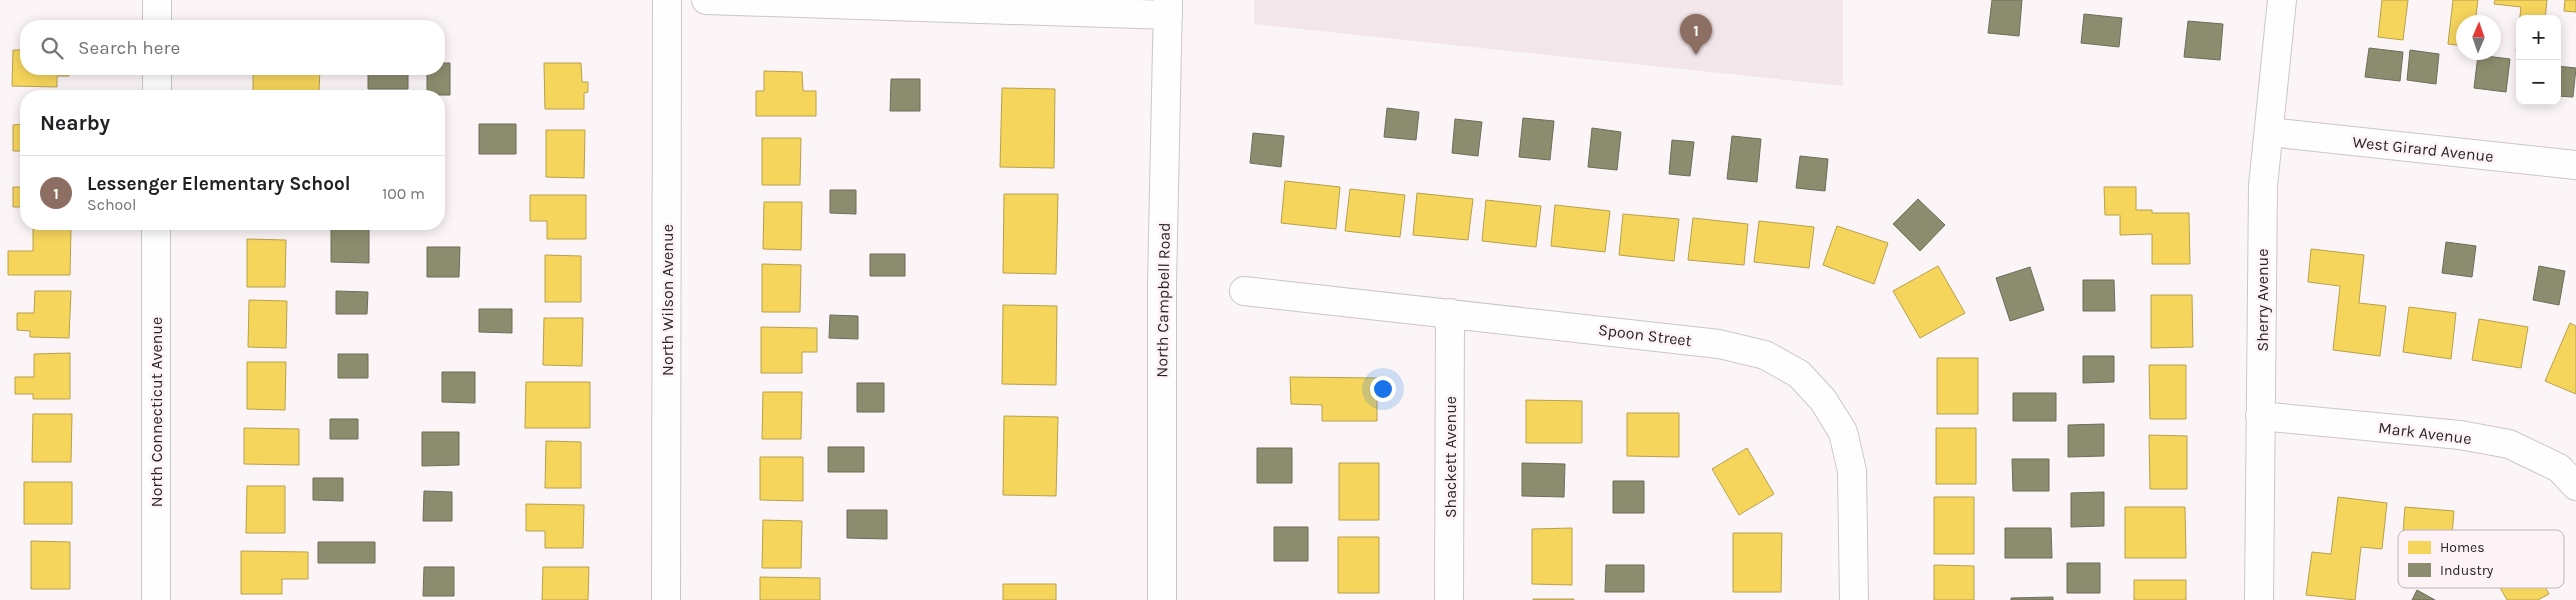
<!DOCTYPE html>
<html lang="en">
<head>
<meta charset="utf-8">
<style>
  body { margin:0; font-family:Karla,sans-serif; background:#f2f2f2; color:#202124 }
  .controls { position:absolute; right:15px; top:15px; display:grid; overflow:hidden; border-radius:10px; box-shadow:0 2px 12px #0003 }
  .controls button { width:45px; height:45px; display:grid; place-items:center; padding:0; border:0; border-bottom:1px solid #e0e0e0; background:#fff; color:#202124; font:25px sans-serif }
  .compass { position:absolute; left:2456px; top:15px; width:45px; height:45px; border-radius:50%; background:#fff; box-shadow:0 2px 12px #0003; rotate:2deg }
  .you { position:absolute; left:1382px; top:388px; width:18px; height:18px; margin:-12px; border:4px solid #fff; border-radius:50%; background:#1a73e8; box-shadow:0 0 0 8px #1a73e833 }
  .badge { display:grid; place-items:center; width:32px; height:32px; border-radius:50%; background:#726e70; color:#fff; font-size:16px; font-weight:700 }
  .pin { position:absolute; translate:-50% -41px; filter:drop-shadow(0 1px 2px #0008) }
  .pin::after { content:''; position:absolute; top:26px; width:18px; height:15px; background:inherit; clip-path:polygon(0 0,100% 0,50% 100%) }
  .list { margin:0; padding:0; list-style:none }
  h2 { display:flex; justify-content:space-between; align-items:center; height:65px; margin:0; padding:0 20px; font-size:21px }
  h2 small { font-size:16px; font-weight:400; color:#757577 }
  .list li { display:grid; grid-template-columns:32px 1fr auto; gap:15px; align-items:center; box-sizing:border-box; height:75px; padding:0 20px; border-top:1px solid #e0e0e0 }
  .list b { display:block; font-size:19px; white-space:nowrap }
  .list p { margin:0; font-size:16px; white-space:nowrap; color:#757577 }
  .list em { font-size:16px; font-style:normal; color:#757577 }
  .icon { flex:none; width:28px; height:28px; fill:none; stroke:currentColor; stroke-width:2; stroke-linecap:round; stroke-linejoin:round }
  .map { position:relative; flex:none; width:2576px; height:600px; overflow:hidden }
  .search { position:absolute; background:#fff; box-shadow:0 2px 12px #0003; left:20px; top:20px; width:425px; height:55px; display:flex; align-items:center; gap:12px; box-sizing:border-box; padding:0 18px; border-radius:20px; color:#757577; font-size:19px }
  .panel { position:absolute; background:#fff; box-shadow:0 2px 12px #0003; left:20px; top:90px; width:425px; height:140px; border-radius:20px }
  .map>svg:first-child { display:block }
  .built { fill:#f2e6ea }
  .homes { fill:#f6d55c; stroke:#b8a04c }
  .industry { fill:#8c8c6e; stroke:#6e6d59 }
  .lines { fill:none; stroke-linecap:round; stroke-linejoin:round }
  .street-casing { stroke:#cbc6c8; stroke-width:30 }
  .secondary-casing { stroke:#cbc6c8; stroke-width:30 }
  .street { stroke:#fefefe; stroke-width:28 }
  .secondary { stroke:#fefefe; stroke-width:28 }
  .labels { text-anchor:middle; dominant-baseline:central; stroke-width:5; stroke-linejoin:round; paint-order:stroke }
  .street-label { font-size:16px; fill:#292627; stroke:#fdf3f6 }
  .key { fill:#fdf3f6; stroke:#bdb6b8; stroke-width:1 }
  .key-label { font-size:14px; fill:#292627 }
</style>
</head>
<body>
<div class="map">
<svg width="2576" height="600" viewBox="0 0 2576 600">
  <rect width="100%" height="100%" fill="#fbf5f7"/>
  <path class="built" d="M 1254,0 L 1843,0 L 1843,86 L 1254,24 Z"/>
  <path class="homes" d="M 2382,0 L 2408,0 L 2403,40 L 2378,37 Z
    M 2453,0 L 2478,0 L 2475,22 L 2464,22 L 2464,46 L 2448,44 Z
    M 2495,0 L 2547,0 L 2545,19 L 2520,19 L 2520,53 L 2516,52 L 2521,7 L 2494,4 Z
    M 2565,0 L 2576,0 L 2576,12 L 2564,11 Z
    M 13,50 L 26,50 L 26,69 L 69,69 L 69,76 L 57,76 L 57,87 L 12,86 Z
    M 544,63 L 581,63 L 582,82 L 588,82 L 588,92 L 584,93 L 584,109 L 545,109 Z
    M 253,69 L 320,69 L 319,91 L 253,91 Z
    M 764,71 L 802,72 L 803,91 L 816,91 L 816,116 L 756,116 L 756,91 L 764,91 Z
    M 1002,88 L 1055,89 L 1054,168 L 1000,167 Z
    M 26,124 L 26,151 L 13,151 L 13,125 Z
    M 546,130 L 585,130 L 584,178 L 546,177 Z
    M 762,138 L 801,138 L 800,185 L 762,185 Z
    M 1285,181 L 1340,187 L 1336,229 L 1281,223 Z
    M 13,187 L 26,187 L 26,207 L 13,207 Z
    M 2104,187 L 2136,187 L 2136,210 L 2152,210 L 2152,213 L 2189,213 L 2190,264 L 2152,264 L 2152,234 L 2120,235 L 2120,215 L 2105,215 Z
    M 1350,189 L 1405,195 L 1400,237 L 1345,231 Z
    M 1417,193 L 1473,199 L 1468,240 L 1413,235 Z
    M 1004,194 L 1058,194 L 1056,274 L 1003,273 Z
    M 530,195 L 586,195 L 586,239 L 547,239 L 547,221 L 530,221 Z
    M 1486,200 L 1541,206 L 1536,247 L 1482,241 Z
    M 764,202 L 802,202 L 801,250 L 763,249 Z
    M 1555,205 L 1610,211 L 1605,252 L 1551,246 Z
    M 1623,214 L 1679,219 L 1674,261 L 1619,255 Z
    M 1693,218 L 1748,224 L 1744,265 L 1688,260 Z
    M 1759,221 L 1814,227 L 1809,268 L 1754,262 Z
    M 1837,226 L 1888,243 L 1874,284 L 1823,265 Z
    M 33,229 L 71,229 L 70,275 L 8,275 L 8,251 L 33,251 Z
    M 247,239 L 286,240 L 285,287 L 247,287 Z
    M 2311,249 L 2364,255 L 2359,303 L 2386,306 L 2380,356 L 2333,350 L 2340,286 L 2308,282 Z
    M 545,255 L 581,256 L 581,302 L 545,302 Z
    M 762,264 L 801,265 L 800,312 L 762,312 Z
    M 1938,266 L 1965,313 L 1920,338 L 1893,291 Z
    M 35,291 L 71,291 L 69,338 L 30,337 L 30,331 L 17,330 L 17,313 L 34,313 Z
    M 2151,295 L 2192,295 L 2193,347 L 2151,348 Z
    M 249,300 L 287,301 L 286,348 L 248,347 Z
    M 1003,305 L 1057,306 L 1056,385 L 1002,384 Z
    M 2409,307 L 2456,313 L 2451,359 L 2403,352 Z
    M 544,318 L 583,318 L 582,366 L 543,365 Z
    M 2479,319 L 2528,327 L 2521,368 L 2472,360 Z
    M 2570,323 L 2576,326 L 2576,394 L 2545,381 Z
    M 761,327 L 817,328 L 817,352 L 802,352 L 802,373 L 761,373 Z
    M 70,353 L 70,399 L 33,399 L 33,394 L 15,394 L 15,377 L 34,377 L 34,354 Z
    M 1937,358 L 1978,358 L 1978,414 L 1937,414 Z
    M 247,362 L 286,362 L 285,410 L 247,409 Z
    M 2149,365 L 2186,365 L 2186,419 L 2150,419 Z
    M 1290,377 L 1377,378 L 1377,421 L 1322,421 L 1322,405 L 1291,404 Z
    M 526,382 L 590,382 L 590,428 L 525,428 Z
    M 763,392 L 802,392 L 801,439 L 762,439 Z
    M 1526,400 L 1582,401 L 1582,443 L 1526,443 Z
    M 1627,413 L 1679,413 L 1679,457 L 1627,456 Z
    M 33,414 L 72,414 L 71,462 L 32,462 Z
    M 1004,416 L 1058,417 L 1056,496 L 1003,495 Z
    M 244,428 L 299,429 L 299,465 L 244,464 Z
    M 1936,428 L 1976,428 L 1976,484 L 1936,484 Z
    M 2149,435 L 2187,436 L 2187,489 L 2150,489 Z
    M 546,441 L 581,442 L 581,488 L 545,488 Z
    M 1747,448 L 1774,494 L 1739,515 L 1712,469 Z
    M 760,457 L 803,457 L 803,501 L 760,500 Z
    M 1339,463 L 1379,463 L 1379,520 L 1339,520 Z
    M 24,482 L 72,482 L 72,524 L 24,524 Z
    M 247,486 L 285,486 L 285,533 L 246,533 Z
    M 1934,497 L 1974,497 L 1974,554 L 1934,554 Z
    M 2338,497 L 2387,503 L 2382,549 L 2361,547 L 2355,600 L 2306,595 L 2312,552 L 2331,554 Z
    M 526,504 L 584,505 L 583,548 L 545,548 L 545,531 L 526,531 Z
    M 2125,507 L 2185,507 L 2186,558 L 2125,558 Z
    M 2405,507 L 2454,511 L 2450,561 L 2401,557 Z
    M 763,520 L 802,521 L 801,568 L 762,568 Z
    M 1572,528 L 1572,585 L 1532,584 L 1532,529 Z
    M 1733,533 L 1782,533 L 1781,592 L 1733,592 Z
    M 1338,537 L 1379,537 L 1379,593 L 1338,593 Z
    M 31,541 L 70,542 L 70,589 L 31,589 Z
    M 241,551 L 308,552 L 308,579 L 282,579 L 282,594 L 241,594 Z
    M 2526,551 L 2549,594 L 2538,600 L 2507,600 L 2491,571 Z
    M 1934,565 L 1974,566 L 1974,600 L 1934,600 Z
    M 543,567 L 589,567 L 588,600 L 542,600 Z
    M 760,577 L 820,578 L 820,600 L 760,600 Z
    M 2134,580 L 2186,580 L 2186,600 L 2134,600 Z
    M 1003,584 L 1056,584 L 1056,600 L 1003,600 Z
    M 1533,599 L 1574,599 L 1574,600 L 1533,600 Z"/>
  <path class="industry" d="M 1992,0 L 2022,0 L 2019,36 L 1988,33 Z
    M 2084,14 L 2122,18 L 2119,47 L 2081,43 Z
    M 2188,21 L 2223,24 L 2220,60 L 2184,57 Z
    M 2369,48 L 2403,52 L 2400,81 L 2365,77 Z
    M 2410,50 L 2439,54 L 2436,84 L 2407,80 Z
    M 2478,55 L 2510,59 L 2506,92 L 2474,88 Z
    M 439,63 L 450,63 L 450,95 L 427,95 L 427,69 L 439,69 Z
    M 2557,66 L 2576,68 L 2573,97 L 2557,96 Z
    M 368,69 L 408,69 L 408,89 L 368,89 Z
    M 891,79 L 920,79 L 920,111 L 890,111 Z
    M 1387,108 L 1419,112 L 1416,140 L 1384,137 Z
    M 1523,118 L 1554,121 L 1550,160 L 1519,157 Z
    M 1455,119 L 1482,122 L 1478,156 L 1452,153 Z
    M 479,124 L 516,124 L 516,154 L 479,154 Z
    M 1592,128 L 1621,132 L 1617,170 L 1588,167 Z
    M 1253,133 L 1284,136 L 1281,167 L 1250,163 Z
    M 1732,136 L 1761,139 L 1757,182 L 1727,179 Z
    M 1672,140 L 1694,142 L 1690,176 L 1669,174 Z
    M 1800,156 L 1828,159 L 1825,191 L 1796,188 Z
    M 830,190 L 856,190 L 856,214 L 830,213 Z
    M 1918,199 L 1945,225 L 1920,251 L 1893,224 Z
    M 331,228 L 369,229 L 369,263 L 331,262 Z
    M 2446,242 L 2476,246 L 2472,277 L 2442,273 Z
    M 427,247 L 460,247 L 459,277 L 427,277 Z
    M 870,254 L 905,254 L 905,276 L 870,276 Z
    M 2539,266 L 2565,271 L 2559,305 L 2533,300 Z
    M 2030,267 L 2044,310 L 2010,321 L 1996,278 Z
    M 2083,280 L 2114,280 L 2115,311 L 2083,311 Z
    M 336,291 L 368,292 L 367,314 L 336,314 Z
    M 479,309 L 512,309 L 512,333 L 479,332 Z
    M 830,315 L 858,316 L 858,339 L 829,338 Z
    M 338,354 L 368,354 L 368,378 L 338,378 Z
    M 2083,356 L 2114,356 L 2114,382 L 2083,383 Z
    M 442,372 L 475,372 L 475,403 L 442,402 Z
    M 857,383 L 884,383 L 884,412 L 857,412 Z
    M 2013,393 L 2056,393 L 2056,421 L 2013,421 Z
    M 330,419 L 358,419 L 358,439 L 330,439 Z
    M 2104,424 L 2104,456 L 2068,457 L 2068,425 Z
    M 422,432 L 459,432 L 459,465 L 422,466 Z
    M 828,447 L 864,447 L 864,472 L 828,472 Z
    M 1257,448 L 1292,448 L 1292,483 L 1257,483 Z
    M 2012,459 L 2049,459 L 2049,491 L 2013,491 Z
    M 1522,463 L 1565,464 L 1564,497 L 1522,496 Z
    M 313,478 L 343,478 L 343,501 L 313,500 Z
    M 1613,481 L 1644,481 L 1644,513 L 1613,513 Z
    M 424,491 L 452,492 L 452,521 L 423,521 Z
    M 2104,492 L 2104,526 L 2071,527 L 2071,493 Z
    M 847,510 L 887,510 L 887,539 L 847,538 Z
    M 1274,527 L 1308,527 L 1308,561 L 1274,561 Z
    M 2005,528 L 2051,528 L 2052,558 L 2005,558 Z
    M 318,542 L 375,542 L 375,563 L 318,563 Z
    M 2067,563 L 2100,563 L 2100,593 L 2067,593 Z
    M 1606,565 L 1644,565 L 1644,592 L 1605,592 Z
    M 424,567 L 454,567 L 454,596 L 423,596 Z
    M 2417,590 L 2435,600 L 2412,600 Z
    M 2053,597 L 2053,600 L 2011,600 L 2011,598 Z"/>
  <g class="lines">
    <g class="street-casing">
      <path id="street" d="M 706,0 L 1168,15
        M 157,26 L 157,0
        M 157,96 L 157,69
        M 2269,132 L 2576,165
        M 1244,291 L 1719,344 L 1765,355 L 1799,374 L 1823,400 L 1843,432 L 1852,471 L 1854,600
        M 2260,416 L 2460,435 L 2509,444 L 2559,468 L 2576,486
        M 156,600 L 156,224
        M 666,600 L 667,0
        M 1449,600 L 1450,313
        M 2259,600 L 2263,186 L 2282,0"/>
    </g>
    <g class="secondary-casing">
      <path id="secondary" d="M 1162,600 L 1162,284 L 1168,0"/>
    </g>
    <use href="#street" class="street"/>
    <use href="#secondary" class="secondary"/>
  </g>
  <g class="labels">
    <g class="street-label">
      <text transform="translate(2423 149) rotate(6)">West Girard Avenue</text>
      <text transform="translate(667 300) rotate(-90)">North Wilson Avenue</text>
      <text transform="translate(1163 300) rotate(-89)">North Campbell Road</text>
      <text transform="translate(2262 300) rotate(-90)">Sherry Avenue</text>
      <text transform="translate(1645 335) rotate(7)">Spoon Street</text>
      <text transform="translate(156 412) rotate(-90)">North Connecticut Avenue</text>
      <text transform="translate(2425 433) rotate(7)">Mark Avenue</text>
      <text transform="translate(1450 457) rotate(-90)">Shackett Avenue</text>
    </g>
  </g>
  <rect x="2398" y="530" width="166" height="58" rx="8" class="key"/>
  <rect x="2408" y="541" width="23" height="13" fill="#f6d55c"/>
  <rect x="2408" y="563" width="23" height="14" fill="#8c8c6e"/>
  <g class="key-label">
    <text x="2440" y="552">Homes</text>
    <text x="2440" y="575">Industry</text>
  </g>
</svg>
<div class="controls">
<button>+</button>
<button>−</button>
</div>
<svg class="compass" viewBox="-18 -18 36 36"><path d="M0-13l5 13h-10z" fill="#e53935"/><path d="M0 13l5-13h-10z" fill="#757577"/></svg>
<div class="you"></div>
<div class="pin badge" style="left:1696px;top:55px;background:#8d6e63">1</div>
<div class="search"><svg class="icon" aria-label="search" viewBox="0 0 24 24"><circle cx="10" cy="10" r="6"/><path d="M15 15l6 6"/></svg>Search here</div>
<section class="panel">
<h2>Nearby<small></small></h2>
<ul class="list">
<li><span class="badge" style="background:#8d6e63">1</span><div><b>Lessenger Elementary School</b><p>School</p></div><em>100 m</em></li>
</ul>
</section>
</div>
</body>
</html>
